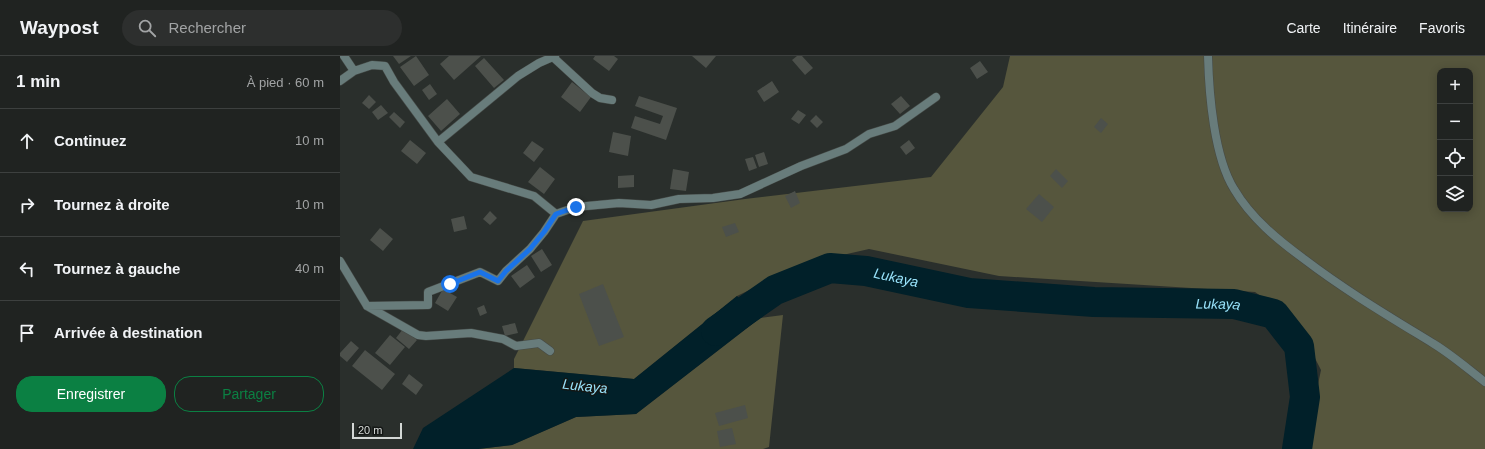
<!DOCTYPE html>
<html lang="fr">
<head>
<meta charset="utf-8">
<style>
  body { margin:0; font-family:Arial,sans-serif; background:#2d2f2e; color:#f1f3f6 }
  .controls { position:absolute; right:12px; top:12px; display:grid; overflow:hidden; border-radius:8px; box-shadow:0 2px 10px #0003 }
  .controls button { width:36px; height:36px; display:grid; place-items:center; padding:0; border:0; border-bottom:1px solid #3d403f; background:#202321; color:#f1f3f6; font:20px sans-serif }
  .scale { position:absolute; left:12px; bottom:10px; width:50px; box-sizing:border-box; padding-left:4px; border:2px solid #d4d8d6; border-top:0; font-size:11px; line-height:14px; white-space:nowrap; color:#d4d8d6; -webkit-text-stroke:3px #141715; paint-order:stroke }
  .stop { position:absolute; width:12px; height:12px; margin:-9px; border:3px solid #1a73e8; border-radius:50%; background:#fff }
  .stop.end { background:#1a73e8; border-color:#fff; box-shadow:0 1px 4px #0008 }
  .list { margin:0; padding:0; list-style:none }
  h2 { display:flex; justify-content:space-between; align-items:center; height:52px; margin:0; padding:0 16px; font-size:17px }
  h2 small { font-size:13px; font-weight:400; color:#a2a4a5 }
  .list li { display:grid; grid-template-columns:26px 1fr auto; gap:12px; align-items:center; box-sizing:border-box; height:64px; padding:0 16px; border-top:1px solid #3d403f }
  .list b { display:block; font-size:15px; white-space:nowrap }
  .list em { font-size:13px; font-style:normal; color:#a2a4a5 }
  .actions { display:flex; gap:8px; padding:12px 16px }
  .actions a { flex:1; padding:9px 0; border:1px solid #0b8043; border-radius:16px; text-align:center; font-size:14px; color:#0b8043 }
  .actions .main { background:#0b8043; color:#fff }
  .icon { flex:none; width:22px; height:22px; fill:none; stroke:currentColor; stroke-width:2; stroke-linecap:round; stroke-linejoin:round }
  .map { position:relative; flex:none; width:1145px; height:393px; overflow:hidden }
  header { display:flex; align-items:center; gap:24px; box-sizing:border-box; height:56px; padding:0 20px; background:#202321; border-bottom:1px solid #3d403f }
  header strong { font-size:19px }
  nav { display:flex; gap:22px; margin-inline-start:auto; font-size:14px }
  .search { width:280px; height:36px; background:#2d2f2e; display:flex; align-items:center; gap:10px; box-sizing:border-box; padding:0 14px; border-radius:22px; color:#a2a4a5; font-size:15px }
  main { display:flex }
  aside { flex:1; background:#202321 }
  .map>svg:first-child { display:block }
  .green { fill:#56563d; fill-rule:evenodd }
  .water { fill:#012029 }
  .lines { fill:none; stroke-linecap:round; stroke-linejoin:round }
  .river { stroke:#012029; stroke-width:30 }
  .building { fill:#4c504b }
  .street-casing { stroke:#454a47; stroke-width:9 }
  .street { stroke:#687c7b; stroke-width:8 }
  .route { stroke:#1a73e8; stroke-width:5 }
  .labels { text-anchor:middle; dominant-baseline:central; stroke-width:3; stroke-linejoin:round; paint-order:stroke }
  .water-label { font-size:14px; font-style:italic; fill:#98e2fa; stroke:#141715 }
</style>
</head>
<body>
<header>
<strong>Waypost</strong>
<div class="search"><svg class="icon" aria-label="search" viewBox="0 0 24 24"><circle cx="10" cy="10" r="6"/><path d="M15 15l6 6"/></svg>Rechercher</div>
<nav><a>Carte</a><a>Itinéraire</a><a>Favoris</a></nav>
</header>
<main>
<aside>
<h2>1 min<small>À pied · 60 m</small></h2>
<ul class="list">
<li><svg class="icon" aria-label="ahead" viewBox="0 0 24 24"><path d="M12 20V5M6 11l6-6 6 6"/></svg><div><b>Continuez</b></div><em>10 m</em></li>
<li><svg class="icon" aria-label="right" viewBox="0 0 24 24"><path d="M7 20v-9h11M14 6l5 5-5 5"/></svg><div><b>Tournez à droite</b></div><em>10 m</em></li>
<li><svg class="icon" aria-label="left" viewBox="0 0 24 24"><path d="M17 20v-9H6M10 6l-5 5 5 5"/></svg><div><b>Tournez à gauche</b></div><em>40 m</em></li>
<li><svg class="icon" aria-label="arrive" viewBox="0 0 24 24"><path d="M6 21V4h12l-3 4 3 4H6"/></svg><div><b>Arrivée à destination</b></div></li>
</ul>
<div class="actions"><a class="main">Enregistrer</a><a>Partager</a></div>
</aside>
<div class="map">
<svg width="1145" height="393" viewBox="0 0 1145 393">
  <rect width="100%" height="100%" fill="#2a2f2c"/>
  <path class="green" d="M 670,0 L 1145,0 L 1145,393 L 971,393 L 971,362 L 981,314 L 956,265 L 915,236 L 659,220 L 529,193 L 463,208 L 397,240 L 294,323 L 174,312 L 174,303 L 243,165 L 405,143 L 591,121 L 663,31 ZM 1100,15 L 1130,15 L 1130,153 L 1100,153 Z
    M 443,259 L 429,391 L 423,393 L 138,393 L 172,389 L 236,361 L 296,358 L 420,262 Z"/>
  <path class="water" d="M 397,240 L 420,262 L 296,358 L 236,361 L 172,389 L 138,393 L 73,393 L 83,372 L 174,312 L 294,323 Z"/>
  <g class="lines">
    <path class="river" id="s1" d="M 376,275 L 435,234 L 490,212 L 526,215 L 629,237 L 754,246 L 894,248 L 934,258 L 959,290 L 965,341 L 957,393"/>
  </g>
  <path class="building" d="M 53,0 L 71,0 L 59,8 Z
    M 76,0 L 89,19 L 74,30 L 60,11 Z
    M 109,0 L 141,0 L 114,24 L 100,8 Z
    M 255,0 L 274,0 L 278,3 L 269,15 L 253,3 Z
    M 352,0 L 376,0 L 366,12 Z
    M 457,0 L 462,0 L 473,12 L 465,19 L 452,4 Z
    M 144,2 L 164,24 L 154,32 L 135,10 Z
    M 640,5 L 648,16 L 637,23 L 630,12 Z
    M 432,25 L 439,36 L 424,46 L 417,35 Z
    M 232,26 L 251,41 L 240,56 L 221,41 Z
    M 90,28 L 97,38 L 89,44 L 82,34 Z
    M 29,39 L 36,46 L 29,53 L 22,47 Z
    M 299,40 L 337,52 L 326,84 L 291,72 L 295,60 L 320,68 L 323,60 L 295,50 Z
    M 561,40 L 570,50 L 560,58 L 551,48 Z
    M 107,43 L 120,58 L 101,75 L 88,60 Z
    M 41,49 L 48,57 L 38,64 L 32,56 Z
    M 458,54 L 466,59 L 459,68 L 451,63 Z
    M 54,56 L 65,66 L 60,72 L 49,61 Z
    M 476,59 L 483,66 L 477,72 L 470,65 Z
    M 761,62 L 768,68 L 761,77 L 754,71 Z
    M 273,76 L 291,80 L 288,100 L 269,96 Z
    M 70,84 L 86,97 L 77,108 L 61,95 Z
    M 569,84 L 575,92 L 566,99 L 560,91 Z
    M 192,85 L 204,93 L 194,106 L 183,97 Z
    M 424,96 L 428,108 L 419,111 L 415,99 Z
    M 413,101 L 417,112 L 409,115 L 405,103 Z
    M 200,111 L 215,123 L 204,138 L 188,126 Z
    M 333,113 L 349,116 L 346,135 L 330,133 Z
    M 716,113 L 728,125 L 722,132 L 710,120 Z
    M 294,119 L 294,131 L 278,132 L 278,120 Z
    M 455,135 L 460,147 L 451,152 L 445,140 Z
    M 699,138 L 714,151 L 702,166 L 686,153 Z
    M 150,155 L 157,162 L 150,169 L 143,163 Z
    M 124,160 L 127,173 L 114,176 L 111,163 Z
    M 395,167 L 399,176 L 386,181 L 382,171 Z
    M 40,172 L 53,183 L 43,195 L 30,184 Z
    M 202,193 L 212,209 L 201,216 L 191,200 Z
    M 187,209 L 195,221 L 180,232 L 171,220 Z
    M 263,228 L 284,281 L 259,290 L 239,238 Z
    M 103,233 L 117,241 L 108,255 L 95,247 Z
    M 144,249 L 147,257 L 140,260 L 137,252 Z
    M 175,267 L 178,277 L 165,280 L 162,270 Z
    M 63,273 L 77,284 L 69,293 L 56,282 Z
    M 50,279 L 65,291 L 50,309 L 35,297 Z
    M 11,285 L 19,292 L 7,306 L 0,300 L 0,297 Z
    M 25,294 L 55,318 L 42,334 L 12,310 Z
    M 69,318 L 83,329 L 76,339 L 62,328 Z
    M 405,349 L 408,362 L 379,370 L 375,357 Z
    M 392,372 L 396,388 L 380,391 L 377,375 Z"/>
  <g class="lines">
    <g class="street-casing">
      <path id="street" d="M 4,0 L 14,15
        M 868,0 C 869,38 874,101 894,133 C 911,162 938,184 964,203 C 1006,235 1050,261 1094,288 C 1112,299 1128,313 1145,326
        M 214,2 L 252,37 L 260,42 L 272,44
        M 0,25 L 14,15 L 32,9 L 45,10 L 54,26 L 98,86 L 131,121 L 194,140 L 216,158
        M 98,86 L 178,20 L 199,7 L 215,0
        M 0,205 L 27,250 L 78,279 L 86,280 L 131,277 L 163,283 L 176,290 L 199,287 L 210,295
        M 27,250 L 88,249 L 88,236 L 140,216 L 158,225 L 166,215 L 190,193 L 204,176 L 216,158 L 236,151 L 279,147 L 311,149 L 339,143 L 373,142 L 400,138 L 461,110 L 506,93 L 529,78 L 555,70 L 596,41"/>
    </g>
    <use href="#street" class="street"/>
  </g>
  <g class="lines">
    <path class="route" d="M 110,228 L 140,216 L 158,225 L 166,215 L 190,193 L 204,176 L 216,158 L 236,151"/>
  </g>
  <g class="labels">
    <g class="water-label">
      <text stroke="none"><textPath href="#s1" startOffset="198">Lukaya</textPath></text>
      <text stroke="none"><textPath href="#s1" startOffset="522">Lukaya</textPath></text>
      <text transform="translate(245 330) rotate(6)">Lukaya</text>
    </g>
  </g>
</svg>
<div class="controls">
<button>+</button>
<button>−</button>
<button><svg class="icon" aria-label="locate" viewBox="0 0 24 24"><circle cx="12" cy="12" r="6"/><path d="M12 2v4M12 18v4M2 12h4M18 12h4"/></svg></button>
<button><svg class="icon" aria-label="layers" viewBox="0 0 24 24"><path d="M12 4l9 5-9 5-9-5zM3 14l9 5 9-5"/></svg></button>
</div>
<div class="scale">20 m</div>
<div class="stop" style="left:110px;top:228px"></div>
<div class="stop end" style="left:236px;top:151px"></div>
</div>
</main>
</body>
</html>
